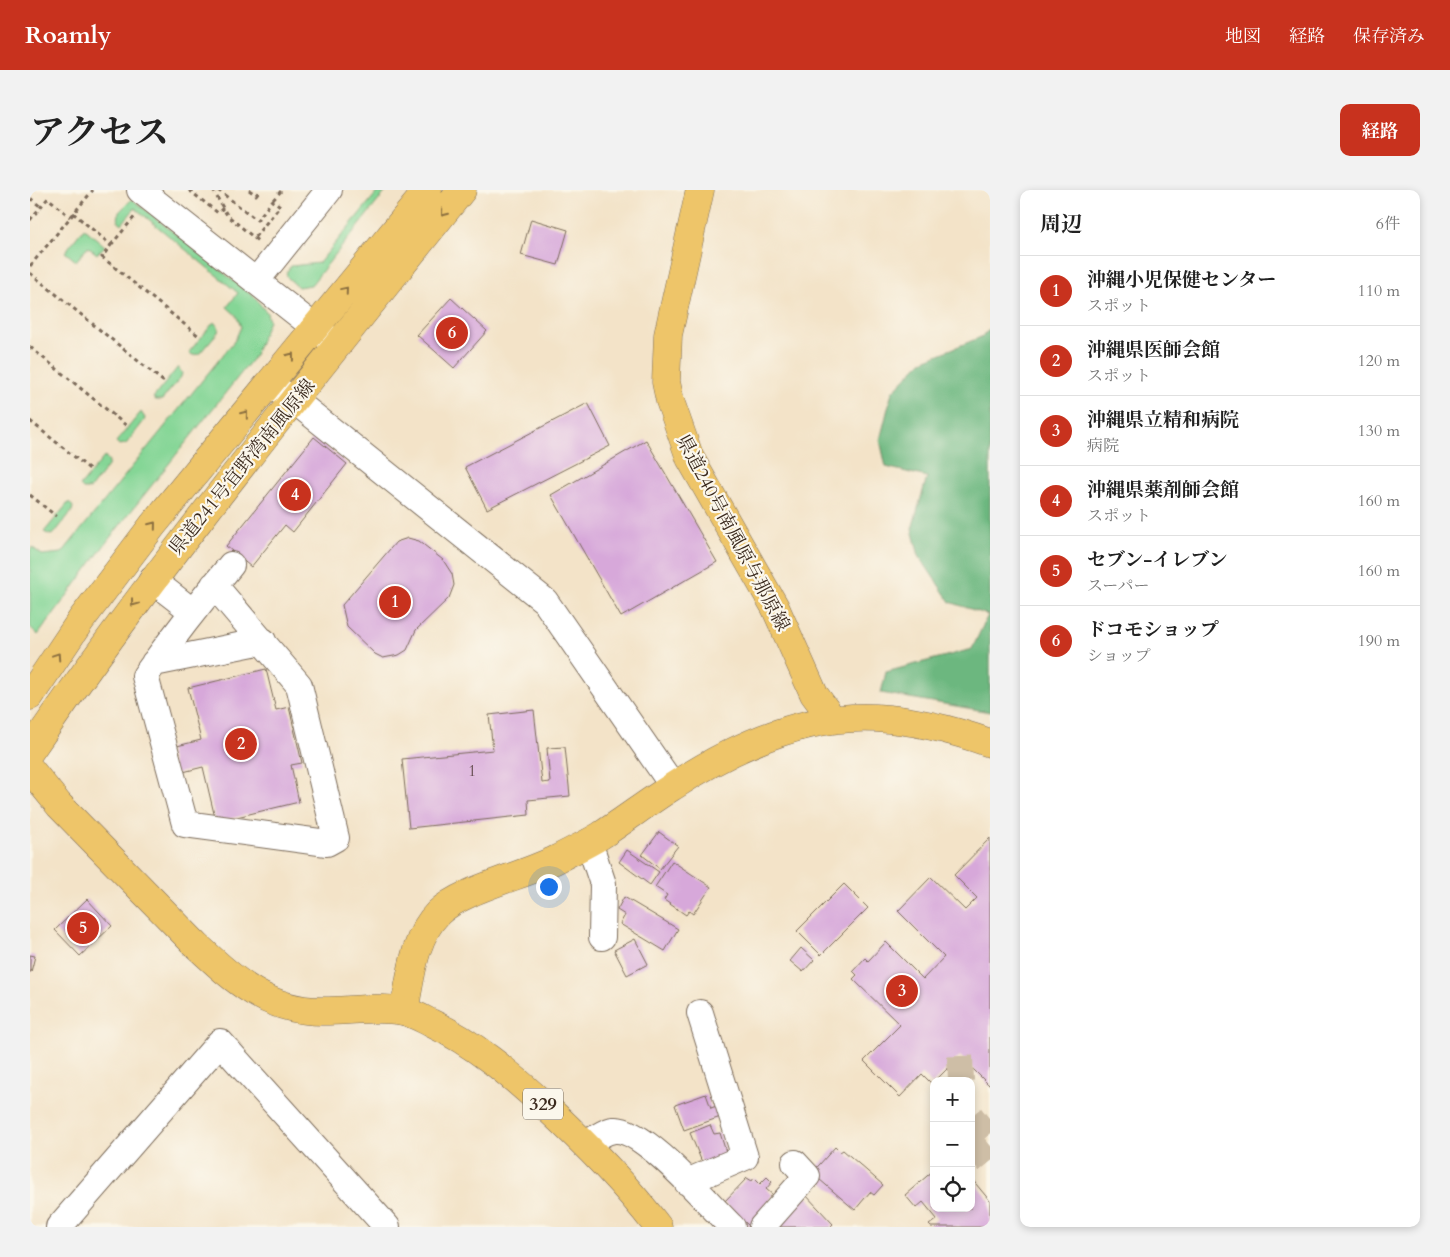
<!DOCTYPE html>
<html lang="ja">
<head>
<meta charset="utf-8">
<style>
  body { margin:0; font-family:Cardo,"Noto Serif JP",serif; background:#f2f2f2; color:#222 }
  .controls { position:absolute; right:15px; bottom:15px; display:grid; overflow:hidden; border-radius:10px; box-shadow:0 2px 8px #0003 }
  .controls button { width:45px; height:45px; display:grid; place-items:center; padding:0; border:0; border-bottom:1px solid #e0e0e0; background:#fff; color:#222; font:25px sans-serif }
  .you { position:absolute; left:518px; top:696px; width:18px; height:18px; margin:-12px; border:4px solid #fff; border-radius:50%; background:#1a73e8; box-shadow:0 0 0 8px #1a73e833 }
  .badge { display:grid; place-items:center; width:32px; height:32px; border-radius:50%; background:#c8321e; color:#fff; font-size:16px; font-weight:700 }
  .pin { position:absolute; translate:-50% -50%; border:2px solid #fff; box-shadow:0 1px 5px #0006 }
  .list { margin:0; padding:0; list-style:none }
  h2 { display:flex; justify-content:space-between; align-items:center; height:65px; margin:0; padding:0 20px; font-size:21px }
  h2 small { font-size:16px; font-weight:400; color:#767676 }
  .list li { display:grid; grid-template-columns:32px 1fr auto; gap:15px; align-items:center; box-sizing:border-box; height:70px; padding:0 20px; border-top:1px solid #e0e0e0 }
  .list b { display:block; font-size:19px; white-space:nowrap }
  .list p { margin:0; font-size:16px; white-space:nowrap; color:#767676 }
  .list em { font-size:16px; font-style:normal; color:#767676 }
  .icon { flex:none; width:28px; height:28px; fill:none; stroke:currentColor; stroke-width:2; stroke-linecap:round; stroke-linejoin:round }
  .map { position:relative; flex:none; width:960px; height:1037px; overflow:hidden; border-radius:10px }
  header { display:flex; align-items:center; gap:30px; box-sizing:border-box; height:70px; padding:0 25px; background:#c8321e; color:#fff }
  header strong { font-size:24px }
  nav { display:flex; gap:28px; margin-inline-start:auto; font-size:18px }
  .intro { display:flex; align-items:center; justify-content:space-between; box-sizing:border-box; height:120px; padding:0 30px }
  h1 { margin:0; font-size:35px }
  .button { padding:12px 22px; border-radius:10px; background:#c8321e; color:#fff; font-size:18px; font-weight:700 }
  main { display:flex; gap:30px; padding:0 30px }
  aside { flex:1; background:#fff; border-radius:10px; box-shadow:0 2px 8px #0003 }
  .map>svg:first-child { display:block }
  .green { fill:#85d696; stroke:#60805a }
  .forest { fill:#6cb77f; stroke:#54704e }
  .building { fill:#d7a8da }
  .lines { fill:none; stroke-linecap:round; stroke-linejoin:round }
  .minor-tunnel { stroke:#cebea6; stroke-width:26; stroke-dasharray:26 13; stroke-linecap:butt }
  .minor-casing { stroke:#7b6b5a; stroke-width:28 }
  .major-casing { stroke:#7b6b5a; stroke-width:29 }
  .highway-casing { stroke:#7b6b5a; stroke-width:29 }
  .path { stroke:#7b6b5a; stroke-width:3; stroke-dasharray:4 4; stroke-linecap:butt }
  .minor { stroke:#fff; stroke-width:26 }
  .major { stroke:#eec569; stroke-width:28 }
  .highway { stroke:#eec569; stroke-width:28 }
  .oneway { stroke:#8c7040 }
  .labels { text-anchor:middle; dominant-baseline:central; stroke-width:4.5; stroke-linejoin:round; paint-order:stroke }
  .number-label { font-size:16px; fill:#624a4d }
  .shield { fill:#fbf7ec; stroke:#75685c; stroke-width:1 }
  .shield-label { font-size:18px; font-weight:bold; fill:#3b2a1e }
  .street-label { font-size:19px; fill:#3b2a1e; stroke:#fbf7ec }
</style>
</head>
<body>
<header>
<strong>Roamly</strong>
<nav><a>地図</a><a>経路</a><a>保存済み</a></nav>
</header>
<div class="intro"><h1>アクセス</h1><a class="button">経路</a></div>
<main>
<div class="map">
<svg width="960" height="1037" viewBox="0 0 960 1037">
  <rect width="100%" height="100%" fill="#fbf7ec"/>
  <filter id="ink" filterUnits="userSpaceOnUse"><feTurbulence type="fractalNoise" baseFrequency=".02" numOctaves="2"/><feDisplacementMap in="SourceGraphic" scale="10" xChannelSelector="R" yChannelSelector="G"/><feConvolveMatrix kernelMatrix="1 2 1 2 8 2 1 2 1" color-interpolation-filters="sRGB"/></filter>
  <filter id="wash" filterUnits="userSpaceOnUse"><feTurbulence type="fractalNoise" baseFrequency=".0096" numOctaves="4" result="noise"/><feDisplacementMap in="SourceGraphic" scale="20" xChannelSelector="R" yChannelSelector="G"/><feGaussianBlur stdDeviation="1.12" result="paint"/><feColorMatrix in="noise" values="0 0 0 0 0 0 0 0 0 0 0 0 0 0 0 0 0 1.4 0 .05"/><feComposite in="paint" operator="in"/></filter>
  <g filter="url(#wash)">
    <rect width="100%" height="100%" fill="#f3e3c8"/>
    <path class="green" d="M 349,0 L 357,0 L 281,95 L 268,97 L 258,88 L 256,83 L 261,76 L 289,73 Z
      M 102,9 L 225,108 L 237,123 L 239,131 L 224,167 L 79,349 L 8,445 L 0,437 L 0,360 L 2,357 L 12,365 L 32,363 L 205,150 L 211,137 L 206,125 L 197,117 L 208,103 L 105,18 L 92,34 L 88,31 L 89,22 Z
      M 54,38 L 75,56 L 67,64 L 58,57 L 46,71 L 35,62 Z
      M 184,132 L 189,138 L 188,142 L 169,164 L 162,165 L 159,162 Z
      M 148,177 L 152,183 L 151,187 L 132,210 L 126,210 L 123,208 Z
      M 111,222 L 115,228 L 114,231 L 96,254 L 89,255 L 86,252 Z
      M 75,266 L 79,272 L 78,276 L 60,299 L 53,299 L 50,296 Z
      M 39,312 L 43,317 L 42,321 L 24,344 L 20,345 L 14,342 Z"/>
    <path class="forest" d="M 960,139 L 960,522 L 851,503 L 856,482 L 942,459 L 958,425 L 920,412 L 889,366 L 882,339 L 897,287 L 856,277 L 850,250 L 862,202 L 892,171 L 951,147 Z"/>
    <g id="blocks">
      <path class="building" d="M 501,29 L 538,40 L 528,75 L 491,65 Z
        M 421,108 L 457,141 L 424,178 L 387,145 Z
        M 558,213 L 580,256 L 457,319 L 435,277 Z
        M 284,247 L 317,274 L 263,342 L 255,335 L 221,377 L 196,356 Z
        M 616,250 L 687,372 L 591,427 L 521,305 Z
        M 378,348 L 389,351 L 413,370 L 422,384 L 424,395 L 419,408 L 386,440 L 377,460 L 369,465 L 353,468 L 345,464 L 317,437 L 312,415 L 366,352 Z
        M 236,479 L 246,520 L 259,517 L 272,573 L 261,575 L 269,612 L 186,632 L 173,577 L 145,584 L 139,558 L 171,550 L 158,498 Z
        M 504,520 L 512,593 L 520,592 L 517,558 L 535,557 L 540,606 L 498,610 L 499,625 L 379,638 L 372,569 L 463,560 L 459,525 Z
        M 629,642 L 648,656 L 630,679 L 612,665 Z
        M 960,648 L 960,896 L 930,866 L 902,894 L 892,884 L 870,907 L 834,871 L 870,835 L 823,789 L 827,785 L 823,781 L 835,768 L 838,771 L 856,752 L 893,789 L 914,767 L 868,721 L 901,687 L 935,720 L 947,708 L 924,685 Z
        M 597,660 L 629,682 L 620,695 L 589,672 Z
        M 642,671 L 681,697 L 663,724 L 659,721 L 656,725 L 634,710 L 637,705 L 625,697 Z
        M 814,694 L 838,718 L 791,765 L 767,741 Z
        M 594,707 L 648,739 L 635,761 L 590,734 L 595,725 L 587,720 Z
        M 57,709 L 82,736 L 50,766 L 25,740 Z
        M 605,749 L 618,774 L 597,785 L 584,760 Z
        M 771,758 L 784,770 L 773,782 L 760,771 Z
        M 0,765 L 5,766 L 1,782 L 0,782 Z
        M 676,904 L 681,918 L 692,914 L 696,925 L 654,940 L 645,915 Z
        M 680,935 L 684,944 L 690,943 L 698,968 L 674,977 L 660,943 Z
        M 805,957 L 810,962 L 813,960 L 853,995 L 844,1005 L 840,1002 L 825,1020 L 782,983 Z
        M 904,980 L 904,1018 L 941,1018 L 941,988 L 960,1011 L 960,1037 L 901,1037 L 899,1035 L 907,1029 L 893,1012 L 886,1018 L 875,1005 Z
        M 737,987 L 742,992 L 736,999 L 743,1005 L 720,1037 L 694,1012 L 717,988 L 722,991 L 724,988 L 730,994 Z
        M 774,1003 L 803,1034 L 800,1037 L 749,1037 Z"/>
    </g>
  </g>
  <g filter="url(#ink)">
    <use href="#blocks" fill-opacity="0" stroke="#7b6b5a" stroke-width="1"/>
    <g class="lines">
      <path class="minor-tunnel" d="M 930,866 L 931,891
        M 941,926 L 960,950
        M 941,971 L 960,955"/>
      <g class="minor-casing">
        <path id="minor" d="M 110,0 L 302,151
          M 226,91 L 299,0
          M 239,194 L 265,211 L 515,411 L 643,596
          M 122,390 L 162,421
          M 184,395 L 269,495 L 306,648 L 297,653 L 155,634 L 115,486 C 142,448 171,411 201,375
          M 124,473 L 233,451
          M 559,652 L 573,694 L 572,747
          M 557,955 C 564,949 574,941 584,940 C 614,937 679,1015 702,1037
          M 657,992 L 715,967 L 670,823
          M 29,1037 L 190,852 L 357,1037
          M 732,1037 L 777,986 L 765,973"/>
      </g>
      <g class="major-casing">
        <path id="major" d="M 670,0 L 638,145 L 636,192 L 640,211 L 660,268 L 745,417 L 784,504 L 803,530
          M 0,506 L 51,430 L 123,335 L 398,0
          M 0,561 C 134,366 285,184 432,0
          M 0,579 L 29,615 L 164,753
          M 374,821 C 381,788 383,748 408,723 C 430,700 496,685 527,669 C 542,661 557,654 570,646 C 595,630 618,612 642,597 C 701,558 774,524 846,528 C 885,530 923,540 960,553"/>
      </g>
      <g class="highway-casing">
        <path id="highway" d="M 164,753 C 203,789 237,822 294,821 C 319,821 348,816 373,821 C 383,823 393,829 401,833 C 444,853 480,884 514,915 C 555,953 594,992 628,1037"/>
      </g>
      <path class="path" d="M 159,0 L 188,23 L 193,18
        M 183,0 L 197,25 L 229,52
        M 188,0 L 227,30 L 243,10 L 250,16 L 224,48
        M 219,0 L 226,5 L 230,0
        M 0,8 L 11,17
        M 243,10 L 252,0
        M 43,23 L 81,55 L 72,67 L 170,147
        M 0,30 L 18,8 L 40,27
        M 81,55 L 106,25
        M 0,76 L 63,0
        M 0,83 L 134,192
        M 0,157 L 98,237
        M 0,231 L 62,281
        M 0,305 L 26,326"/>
      <use href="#minor" class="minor"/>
      <use href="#major" class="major"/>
      <use href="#highway" class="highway"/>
    </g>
    <defs><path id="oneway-chevron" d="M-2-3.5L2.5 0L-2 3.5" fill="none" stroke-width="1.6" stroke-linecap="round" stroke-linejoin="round" transform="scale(1.25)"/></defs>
    <g class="oneway">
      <use href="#oneway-chevron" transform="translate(414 23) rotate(129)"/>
      <use href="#oneway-chevron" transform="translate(315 100) rotate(-50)"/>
      <use href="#oneway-chevron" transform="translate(261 166) rotate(-52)"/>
      <use href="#oneway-chevron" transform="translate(215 224) rotate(-51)"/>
      <use href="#oneway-chevron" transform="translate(123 335) rotate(-51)"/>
      <use href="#oneway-chevron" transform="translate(104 413) rotate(127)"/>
      <use href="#oneway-chevron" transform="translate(27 466) rotate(-56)"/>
    </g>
  </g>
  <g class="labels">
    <g class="number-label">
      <text x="442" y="581">1</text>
    </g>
    <rect class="shield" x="493" y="898.5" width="40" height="31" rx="4"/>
    <g class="shield-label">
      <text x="513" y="914">329</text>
    </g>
    <g class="street-label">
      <text transform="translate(212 277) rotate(-51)">県道241号宜野湾南風原線</text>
      <text transform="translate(703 343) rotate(62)">県道240号南風原与那原線</text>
    </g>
  </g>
</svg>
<div class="controls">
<button>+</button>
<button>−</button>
<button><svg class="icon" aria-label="locate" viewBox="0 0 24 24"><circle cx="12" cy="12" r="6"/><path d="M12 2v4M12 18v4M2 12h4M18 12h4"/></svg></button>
</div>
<div class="you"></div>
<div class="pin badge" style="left:365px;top:412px">1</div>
<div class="pin badge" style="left:211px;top:554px">2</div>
<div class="pin badge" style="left:872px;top:801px">3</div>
<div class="pin badge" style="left:265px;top:305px">4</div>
<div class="pin badge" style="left:53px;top:738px">5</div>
<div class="pin badge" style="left:422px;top:143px">6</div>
</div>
<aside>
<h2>周辺<small>6件</small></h2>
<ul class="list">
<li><span class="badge">1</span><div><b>沖縄小児保健センター</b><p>スポット</p></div><em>110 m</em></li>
<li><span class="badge">2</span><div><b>沖縄県医師会館</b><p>スポット</p></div><em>120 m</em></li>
<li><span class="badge">3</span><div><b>沖縄県立精和病院</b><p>病院</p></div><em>130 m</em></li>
<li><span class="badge">4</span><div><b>沖縄県薬剤師会館</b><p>スポット</p></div><em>160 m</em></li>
<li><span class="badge">5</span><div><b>セブン-イレブン</b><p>スーパー</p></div><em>160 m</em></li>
<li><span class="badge">6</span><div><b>ドコモショップ</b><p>ショップ</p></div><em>190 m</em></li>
</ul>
</aside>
</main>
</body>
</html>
